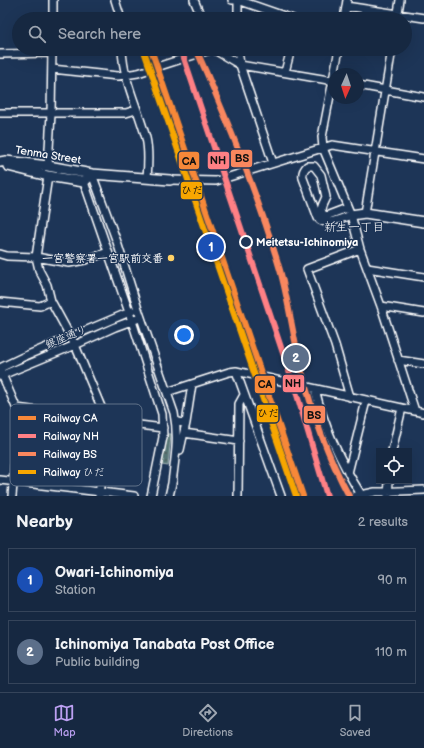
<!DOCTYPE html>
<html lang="en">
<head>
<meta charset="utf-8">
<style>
  body { margin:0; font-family:"Balsamiq Sans","Klee One",sans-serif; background:#1f3048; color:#f1f3f6 }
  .controls { position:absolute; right:12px; bottom:12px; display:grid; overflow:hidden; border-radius:0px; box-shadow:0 4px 16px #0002 }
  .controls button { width:36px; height:36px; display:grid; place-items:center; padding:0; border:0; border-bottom:1px solid #35445a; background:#162841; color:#f1f3f6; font:20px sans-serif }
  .compass { position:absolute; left:328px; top:68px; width:36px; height:36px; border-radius:50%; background:#162841; box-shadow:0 4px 16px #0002; rotate:183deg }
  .you { position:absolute; left:184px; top:335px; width:14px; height:14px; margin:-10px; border:3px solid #fff; border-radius:50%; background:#1a73e8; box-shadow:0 0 0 6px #1a73e833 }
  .badge { display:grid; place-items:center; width:26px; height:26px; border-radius:50%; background:#bca0f2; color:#fff; font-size:13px; font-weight:700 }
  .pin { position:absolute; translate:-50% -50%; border:2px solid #fff; box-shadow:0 1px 4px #0006 }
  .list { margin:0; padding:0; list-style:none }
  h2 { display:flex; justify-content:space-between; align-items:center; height:52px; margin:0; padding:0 16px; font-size:17px }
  h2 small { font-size:13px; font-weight:400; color:#9ea6b1 }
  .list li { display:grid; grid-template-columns:26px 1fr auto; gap:12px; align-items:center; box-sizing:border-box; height:64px; margin:0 8px 8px; padding:0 8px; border:1px solid #35445a; border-radius:0px }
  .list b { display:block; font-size:15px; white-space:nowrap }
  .list p { margin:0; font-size:13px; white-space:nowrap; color:#9ea6b1 }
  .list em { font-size:13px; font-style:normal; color:#9ea6b1 }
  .icon { flex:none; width:22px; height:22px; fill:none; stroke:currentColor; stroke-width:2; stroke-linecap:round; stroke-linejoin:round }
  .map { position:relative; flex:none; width:424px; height:496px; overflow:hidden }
  .search { position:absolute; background:#162841; box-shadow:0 4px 16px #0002; left:12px; right:12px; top:12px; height:44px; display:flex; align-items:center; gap:10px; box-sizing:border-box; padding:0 14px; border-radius:22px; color:#9ea6b1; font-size:15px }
  .sheet { height:196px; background:#162841 }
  nav { display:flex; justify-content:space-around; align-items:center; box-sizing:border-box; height:56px; border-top:1px solid #35445a; background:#162841; font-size:11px; color:#9ea6b1 }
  nav a { display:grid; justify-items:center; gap:2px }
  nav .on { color:#bca0f2 }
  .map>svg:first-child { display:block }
  .grass { fill:url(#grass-dots); stroke:#aababa }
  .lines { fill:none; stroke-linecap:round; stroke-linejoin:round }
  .minor-casing { stroke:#fff; stroke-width:10 }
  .major-casing { stroke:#fff; stroke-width:12 }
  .minor { stroke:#1d3557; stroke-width:7 }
  .major { stroke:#1d3557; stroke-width:9 }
  .rail-1-casing { stroke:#1d3557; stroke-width:9 }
  .rail-2-casing { stroke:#1d3557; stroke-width:9 }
  .rail-3-casing { stroke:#1d3557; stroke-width:9 }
  .rail-4-casing { stroke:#1d3557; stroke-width:9 }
  .rail-1 { stroke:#f78839; stroke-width:6 }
  .rail-2 { stroke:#ff8085; stroke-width:6 }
  .rail-3 { stroke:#f9875e; stroke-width:6 }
  .rail-4 { stroke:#f7a600; stroke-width:6 }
  .stop-dot { fill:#1d3557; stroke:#fff; stroke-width:2 }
  .poi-dot { fill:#ffd166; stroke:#1d3557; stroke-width:1.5 }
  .labels { text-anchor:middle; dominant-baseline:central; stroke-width:3; stroke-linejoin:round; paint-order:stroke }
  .street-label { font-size:11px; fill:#fff; stroke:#1d3557 }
  .stop-label { font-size:11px; font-weight:bold; fill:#fff; stroke:#1d3557; text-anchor:start }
  .poi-label { font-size:11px; font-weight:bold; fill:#fff; stroke:#1d3557; text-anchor:end }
  .neighbourhood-label { font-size:12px; fill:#fff; stroke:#1d3557 }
  .key { fill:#1d3557; stroke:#617289; stroke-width:1 }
  .key-label { font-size:11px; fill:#fff }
  .line-badge { stroke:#1d3557; stroke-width:1.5 }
  .pale-badge-label { font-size:11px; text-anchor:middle; font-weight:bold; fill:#111 }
</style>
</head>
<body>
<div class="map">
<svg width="424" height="496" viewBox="0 0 424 496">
  <defs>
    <pattern id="grass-dots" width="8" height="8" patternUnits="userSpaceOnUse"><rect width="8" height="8" fill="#567574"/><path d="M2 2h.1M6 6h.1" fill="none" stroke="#505e5e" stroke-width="1.8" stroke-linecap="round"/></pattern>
  </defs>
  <rect width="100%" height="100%" fill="#1d3557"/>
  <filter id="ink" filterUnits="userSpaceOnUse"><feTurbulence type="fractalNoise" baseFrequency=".025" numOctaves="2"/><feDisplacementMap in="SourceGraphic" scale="8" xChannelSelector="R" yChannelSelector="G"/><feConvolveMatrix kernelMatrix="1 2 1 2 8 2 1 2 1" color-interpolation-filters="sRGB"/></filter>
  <g filter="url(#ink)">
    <path class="grass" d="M 167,434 L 171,434 L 168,466 L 162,465 Z"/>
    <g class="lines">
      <g class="minor-casing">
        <path id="minor" d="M 115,0 L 121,19
          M 194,0 L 202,19
          M 232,0 L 238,0 L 293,19
          M 346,6 L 424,18
          M 53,19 L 53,0
          M 238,19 L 238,0
          M 344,19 L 347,0
          M 397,19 L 400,0
          M 122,49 C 123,80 138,108 146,138 C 149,150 148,166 147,178
          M 213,49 L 240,65 L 334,81
          M 238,49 L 240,65 L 273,163
          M 339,49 L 322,137 L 323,148 L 351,215 L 360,249 L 381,306 L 415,411
          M 0,54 L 52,53
          M 52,69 L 118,76 L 138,73 L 213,49
          M 285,72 L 291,49
          M 358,85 L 424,97
          M 0,113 L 126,113 L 136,110
          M 48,166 L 51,114 L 52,49
          M 92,174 L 117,242 L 138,309 L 174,413 C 179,438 175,458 172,483
          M 48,176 L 36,257 L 39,270 L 47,285 L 51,301 L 75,345 L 107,421 L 99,496
          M 170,180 L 216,181 L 332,145 L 424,159
          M 84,182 L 132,321 L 162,414 L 163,437 L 151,496
          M 347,208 L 326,216 C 317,212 323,204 326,197 L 321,175 L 314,166 L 307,166 C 303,170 302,173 303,178 L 318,218 C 325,227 342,218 351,215
          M 365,213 L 392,49
          M 0,254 L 7,256 L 36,257 L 69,263 L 85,260 L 108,252
          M 367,268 L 424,277
          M 0,302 L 40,306 L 51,301
          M 381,306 L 424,313
          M 398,360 L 424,364
          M 0,368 L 23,357 L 132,311
          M 236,371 L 281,496
          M 1,372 L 19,414 L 12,496
          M 0,376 L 75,345 L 115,327 L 137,319
          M 315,389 C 324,427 341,463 362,496
          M 167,392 L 229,372 L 236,371 L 424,413
          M 350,397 L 335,345 L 307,269 L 360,249
          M 17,408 L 107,421 L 163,428
          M 176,422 L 186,423 L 180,450
          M 186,423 L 192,384
          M 184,433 L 239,441
          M 392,451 L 402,408
          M 348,473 L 366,401
          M 0,480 L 134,496
          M 169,496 L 173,479
          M 238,496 L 239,404 L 244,395
          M 356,496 L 375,492 L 424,490
          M 388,496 L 389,481"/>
      </g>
      <g class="major-casing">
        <path id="major" d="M 0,162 L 6,161 L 48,166 L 92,174 L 170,180
          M 8,166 L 48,176 L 84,182 L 92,174
          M 351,215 L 365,213 L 424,222"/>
      </g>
      <use href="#minor" class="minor"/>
      <use href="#major" class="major"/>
      <g class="rail-1-casing">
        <path id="rail-1" d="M 151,49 L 303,496"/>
      </g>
      <g class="rail-2-casing">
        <path id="rail-2" d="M 181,49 L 297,395 L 327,496"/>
      </g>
      <g class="rail-3-casing">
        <path id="rail-3" d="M 196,49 C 228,121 258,194 280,270 C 289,303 293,336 301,368 C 312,413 327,455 349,496"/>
      </g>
      <g class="rail-4-casing">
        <path id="rail-4" d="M 144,51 L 296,496"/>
      </g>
      <use href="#rail-1" class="rail-1"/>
      <use href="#rail-2" class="rail-2"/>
      <use href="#rail-3" class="rail-3"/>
      <use href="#rail-4" class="rail-4"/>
    </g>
  </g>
  <circle class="stop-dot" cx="246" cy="242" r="6"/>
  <circle class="poi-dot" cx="171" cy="258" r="4"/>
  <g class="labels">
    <g class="street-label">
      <text transform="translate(48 155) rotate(9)">Tenma Street</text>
      <text transform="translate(66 337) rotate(-23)">銀座通り</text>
    </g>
    <g class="stop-label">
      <text x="256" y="242">Meitetsu-Ichinomiya</text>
    </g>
    <g class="poi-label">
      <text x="163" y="258">一宮警察署一宮駅前交番</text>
    </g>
    <g class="neighbourhood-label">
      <text x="354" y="227">新生一丁目</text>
    </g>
  </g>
  <rect x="10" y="404" width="132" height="82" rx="6" class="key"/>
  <rect x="18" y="416" width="18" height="4" fill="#f78839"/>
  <rect x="18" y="434" width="18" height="4" fill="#ff8085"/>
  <rect x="18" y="452" width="18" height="4" fill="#f9875e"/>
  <rect x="18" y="470" width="18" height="4" fill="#f7a600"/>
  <g class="key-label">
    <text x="43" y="422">Railway CA</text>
    <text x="43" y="440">Railway NH</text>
    <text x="43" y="458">Railway BS</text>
    <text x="43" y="476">Railway ひだ</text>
  </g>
  <g class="line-badge">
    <rect x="230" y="149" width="23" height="19" rx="4" fill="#f9875e"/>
    <rect x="207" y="151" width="23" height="19" rx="4" fill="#ff8085"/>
    <rect x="178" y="151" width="22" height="19" rx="4" fill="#f78839"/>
    <rect x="180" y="181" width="23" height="19" rx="4" fill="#f7a600"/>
    <rect x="282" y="374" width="23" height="19" rx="4" fill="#ff8085"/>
    <rect x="254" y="375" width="22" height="19" rx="4" fill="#f78839"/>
    <rect x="256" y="404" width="23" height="19" rx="4" fill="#f7a600"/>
    <rect x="303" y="405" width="23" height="19" rx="4" fill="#f9875e"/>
  </g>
  <g class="pale-badge-label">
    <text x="242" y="162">BS</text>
    <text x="218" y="164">NH</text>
    <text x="189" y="165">CA</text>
    <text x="192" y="194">ひだ</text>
    <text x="293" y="387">NH</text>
    <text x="265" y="388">CA</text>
    <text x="268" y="417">ひだ</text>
    <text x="314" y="419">BS</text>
  </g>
</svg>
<div class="controls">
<button><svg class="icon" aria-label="locate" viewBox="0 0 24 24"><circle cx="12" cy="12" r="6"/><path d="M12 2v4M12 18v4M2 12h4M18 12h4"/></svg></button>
</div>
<svg class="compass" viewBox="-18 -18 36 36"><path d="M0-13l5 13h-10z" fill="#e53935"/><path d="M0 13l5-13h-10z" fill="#9ea6b1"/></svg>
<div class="you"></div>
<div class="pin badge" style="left:211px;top:247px;background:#1a4fb4">1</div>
<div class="pin badge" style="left:296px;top:358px;background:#5c6f8a">2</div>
<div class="search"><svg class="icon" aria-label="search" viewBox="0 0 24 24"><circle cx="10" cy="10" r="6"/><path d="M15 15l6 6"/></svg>Search here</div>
</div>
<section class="sheet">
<h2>Nearby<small>2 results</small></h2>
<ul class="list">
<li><span class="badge" style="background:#1a4fb4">1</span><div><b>Owari-Ichinomiya</b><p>Station</p></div><em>90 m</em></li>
<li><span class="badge" style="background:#5c6f8a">2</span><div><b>Ichinomiya Tanabata Post Office</b><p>Public building</p></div><em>110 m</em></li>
</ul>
</section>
<nav>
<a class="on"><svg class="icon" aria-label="map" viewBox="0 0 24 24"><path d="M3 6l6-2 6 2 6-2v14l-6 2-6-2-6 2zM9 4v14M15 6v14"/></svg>Map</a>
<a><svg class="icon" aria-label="directions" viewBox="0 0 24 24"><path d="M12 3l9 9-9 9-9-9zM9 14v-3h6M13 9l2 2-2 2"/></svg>Directions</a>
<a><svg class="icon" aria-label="saved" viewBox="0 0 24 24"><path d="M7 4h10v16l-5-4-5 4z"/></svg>Saved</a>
</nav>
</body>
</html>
